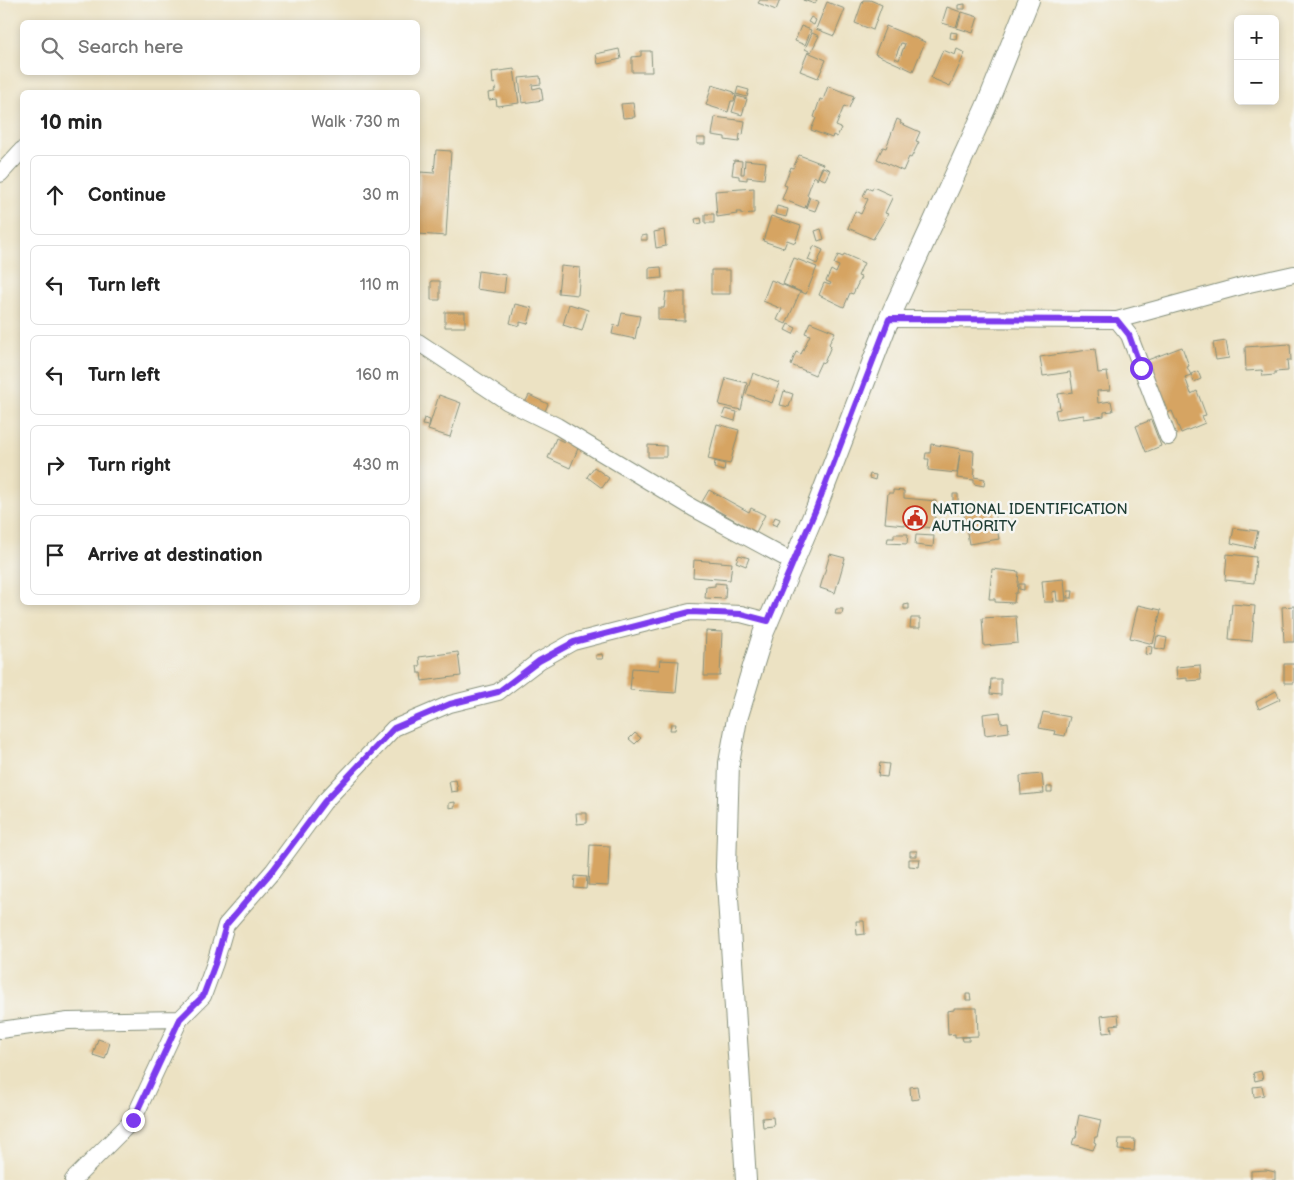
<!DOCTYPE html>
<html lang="en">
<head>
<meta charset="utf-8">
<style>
  body { margin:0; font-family:"Balsamiq Sans",sans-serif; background:#f2f2f2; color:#222 }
  .controls { position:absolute; right:15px; top:15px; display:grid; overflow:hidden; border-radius:8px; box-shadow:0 2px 8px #0003 }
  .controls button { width:45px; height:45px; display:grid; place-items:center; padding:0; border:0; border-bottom:1px solid #e0e0e0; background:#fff; color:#222; font:25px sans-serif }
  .stop { position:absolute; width:15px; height:15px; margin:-11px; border:4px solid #7c3aed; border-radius:50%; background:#fff }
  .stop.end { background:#7c3aed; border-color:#fff; box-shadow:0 1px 5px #0008 }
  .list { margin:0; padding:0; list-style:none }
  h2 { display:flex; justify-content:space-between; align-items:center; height:65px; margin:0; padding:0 20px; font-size:21px }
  h2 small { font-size:16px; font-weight:400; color:#767676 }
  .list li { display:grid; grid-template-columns:32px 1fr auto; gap:15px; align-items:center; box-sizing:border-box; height:80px; margin:0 10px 10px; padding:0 10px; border:1px solid #e0e0e0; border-radius:8px }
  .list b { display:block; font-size:19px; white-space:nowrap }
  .list em { font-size:16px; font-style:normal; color:#767676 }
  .icon { flex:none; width:28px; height:28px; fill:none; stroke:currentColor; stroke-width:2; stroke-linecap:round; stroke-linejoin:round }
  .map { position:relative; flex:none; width:1294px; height:1180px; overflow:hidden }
  .search { position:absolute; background:#fff; box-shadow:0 2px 8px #0003; left:20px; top:20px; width:400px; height:55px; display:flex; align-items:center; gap:12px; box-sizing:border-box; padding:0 18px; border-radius:8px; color:#767676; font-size:19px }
  .panel { position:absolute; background:#fff; box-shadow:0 2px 8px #0003; left:20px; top:90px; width:400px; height:515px; border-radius:8px }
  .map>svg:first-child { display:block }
  .building { fill:#d6a462; fill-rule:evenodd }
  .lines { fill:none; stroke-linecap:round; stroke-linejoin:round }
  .minor-casing { stroke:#86907c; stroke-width:18 }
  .major-casing { stroke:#86907c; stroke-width:22 }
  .minor { stroke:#fff; stroke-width:16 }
  .major { stroke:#fff; stroke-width:20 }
  .route { stroke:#7c3aed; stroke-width:6 }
  .labels { text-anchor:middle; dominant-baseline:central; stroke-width:5; stroke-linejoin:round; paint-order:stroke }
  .poi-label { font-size:15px; fill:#1f3d34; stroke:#f6f6f2; text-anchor:start }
</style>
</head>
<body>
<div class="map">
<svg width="1294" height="1180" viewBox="0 0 1294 1180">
  <rect width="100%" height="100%" fill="#f6f6f2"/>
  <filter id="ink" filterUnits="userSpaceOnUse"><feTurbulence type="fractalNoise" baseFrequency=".02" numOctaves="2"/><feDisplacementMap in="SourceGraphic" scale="10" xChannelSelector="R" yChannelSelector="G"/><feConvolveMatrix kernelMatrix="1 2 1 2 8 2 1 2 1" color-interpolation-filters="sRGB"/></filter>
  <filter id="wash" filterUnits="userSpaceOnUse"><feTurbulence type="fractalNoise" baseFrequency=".0096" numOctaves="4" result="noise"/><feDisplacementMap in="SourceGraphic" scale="20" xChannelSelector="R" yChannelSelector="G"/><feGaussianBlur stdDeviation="1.12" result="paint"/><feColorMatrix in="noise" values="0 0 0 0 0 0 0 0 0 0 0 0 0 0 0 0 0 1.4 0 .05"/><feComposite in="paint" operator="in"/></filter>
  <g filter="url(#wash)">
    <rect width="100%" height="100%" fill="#ece2c3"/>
    <g id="blocks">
      <path class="building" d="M 760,0 L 780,0 L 776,10 L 758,3 Z
        M 803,0 L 817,0 L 815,4 Z
        M 863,0 L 870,0 L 882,5 L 873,30 L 855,23 Z
        M 827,2 L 845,9 L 834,36 L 816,29 Z
        M 965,4 L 965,9 L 958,9 L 958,5 Z
        M 947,7 L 961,12 L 956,27 L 942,23 Z
        M 962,12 L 978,17 L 973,33 L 957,28 Z
        M 811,17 L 816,20 L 814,25 L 808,22 Z
        M 801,26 L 811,30 L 805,45 L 795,41 Z
        M 886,26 L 925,42 L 913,71 L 875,54 ZM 901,43 L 905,44 L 899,60 L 895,58 Z
        M 951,32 L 957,33 L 956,39 L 950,38 Z
        M 812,33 L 819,36 L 811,52 L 805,49 Z
        M 619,49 L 621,59 L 598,64 L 596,54 Z
        M 957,49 L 965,53 L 950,86 L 931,78 L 943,50 L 955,55 Z
        M 641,51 L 651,51 L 652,72 L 632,72 L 632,57 L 641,56 Z
        M 808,52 L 826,60 L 818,78 L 800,71 Z
        M 514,69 L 519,103 L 497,106 L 496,99 L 489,100 L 488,93 L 495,92 L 494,90 L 496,89 L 495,83 L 493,84 L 492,72 Z
        M 540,76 L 541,84 L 532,85 L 533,89 L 541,87 L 543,100 L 522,103 L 519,78 Z
        M 712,85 L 734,92 L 733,94 L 736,95 L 734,101 L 731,101 L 728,112 L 706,105 Z
        M 828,86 L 854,96 L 849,108 L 844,106 L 836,126 L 841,128 L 837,137 L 833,135 L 832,138 L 811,130 L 816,118 L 814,117 L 820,99 L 823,100 Z
        M 738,87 L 749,90 L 747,97 L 736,94 Z
        M 737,96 L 747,99 L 742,115 L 732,112 Z
        M 633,103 L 635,117 L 623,118 L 621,104 Z
        M 715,117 L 745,121 L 743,135 L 740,134 L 739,142 L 725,140 L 725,137 L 712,135 Z
        M 897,119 L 901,121 L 900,123 L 920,132 L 916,141 L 919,142 L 911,158 L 909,157 L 903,171 L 877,159 L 883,147 L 886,148 Z
        M 697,138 L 705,138 L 705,144 L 697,144 Z
        M 436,150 L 451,151 L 446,236 L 418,234 L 420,172 L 434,173 Z
        M 799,155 L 823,164 L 817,180 L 817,178 L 814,176 L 807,195 L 809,196 L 805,208 L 782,199 L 787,186 L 784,185 L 791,167 L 793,168 Z
        M 734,160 L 742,161 L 741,174 L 744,174 L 745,160 L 766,162 L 764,179 L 747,177 L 747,180 L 739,179 L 739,176 L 732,175 Z
        M 823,167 L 830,170 L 825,180 L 818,177 Z
        M 873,187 L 893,196 L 885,213 L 888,214 L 873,239 L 848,228 L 855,211 L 861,214 L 868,199 L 863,196 L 867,188 L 872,190 Z
        M 754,188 L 754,213 L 741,214 L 741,212 L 736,212 L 737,214 L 717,217 L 715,191 Z
        M 810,197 L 819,201 L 815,211 L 806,208 Z
        M 777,206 L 788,209 L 786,217 L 775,214 Z
        M 705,214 L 714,214 L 714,223 L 705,223 Z
        M 771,216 L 801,226 L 795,243 L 787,240 L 784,248 L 763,241 Z
        M 701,218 L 702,223 L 696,224 L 695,219 Z
        M 821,229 L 824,239 L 818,241 L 815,231 Z
        M 664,230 L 666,246 L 656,248 L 654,232 Z
        M 647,235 L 647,240 L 641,240 L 641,236 Z
        M 814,246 L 823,250 L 817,264 L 808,260 Z
        M 844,254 L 864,263 L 858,276 L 861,277 L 853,294 L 850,293 L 844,307 L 819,295 L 824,283 L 830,285 L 831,283 L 826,281 L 831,270 L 836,273 L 839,266 L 834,264 L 838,255 L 843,257 Z
        M 794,258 L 817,267 L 806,294 L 783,284 Z
        M 561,266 L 580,268 L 578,295 L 558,293 Z
        M 661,267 L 662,278 L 649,279 L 649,268 Z
        M 711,270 L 730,270 L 730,294 L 711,294 Z
        M 478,271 L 506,275 L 504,293 L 476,289 Z
        M 771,280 L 800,292 L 786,324 L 777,320 L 782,309 L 763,301 Z
        M 431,281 L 440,281 L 440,300 L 431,300 Z
        M 666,292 L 685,292 L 685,321 L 658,320 L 658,308 L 664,308 Z
        M 515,304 L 532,308 L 528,324 L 520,322 L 520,326 L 510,323 Z
        M 569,304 L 588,310 L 582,331 L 563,325 Z
        M 445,312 L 465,312 L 465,327 L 445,327 Z
        M 622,313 L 640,316 L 635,339 L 612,334 L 614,325 L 619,326 Z
        M 810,322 L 835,332 L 829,344 L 831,346 L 824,363 L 821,362 L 815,375 L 791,365 L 796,352 L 801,354 L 810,335 L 805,333 Z
        M 788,324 L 796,328 L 793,334 L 785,330 Z
        M 1226,341 L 1229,358 L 1216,360 L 1213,343 Z
        M 1290,344 L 1291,360 L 1287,360 L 1288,371 L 1275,372 L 1275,375 L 1263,376 L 1262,370 L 1246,371 L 1245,347 Z
        M 1182,347 L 1189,366 L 1187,367 L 1191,375 L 1185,377 L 1191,394 L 1197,391 L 1206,415 L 1202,416 L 1205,423 L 1181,433 L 1172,411 L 1165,414 L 1145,361 Z
        M 1095,349 L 1098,373 L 1107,372 L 1110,390 L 1097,391 L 1098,403 L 1111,401 L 1113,411 L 1104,412 L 1104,416 L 1084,419 L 1084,415 L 1057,419 L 1055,410 L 1060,409 L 1058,394 L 1073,392 L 1070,372 L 1043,376 L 1040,357 Z
        M 1198,371 L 1201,379 L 1194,382 L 1191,374 Z
        M 753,373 L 779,383 L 772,403 L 746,394 Z
        M 726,378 L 747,383 L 741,410 L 719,405 Z
        M 784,391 L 793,394 L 789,407 L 780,405 Z
        M 439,395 L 461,403 L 450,437 L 428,430 Z
        M 529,395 L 548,404 L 544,414 L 524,405 Z
        M 725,409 L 737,412 L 735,421 L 722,417 Z
        M 424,418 L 430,420 L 429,426 L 422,425 Z
        M 1151,420 L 1161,446 L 1146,452 L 1136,426 Z
        M 717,424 L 739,430 L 730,464 L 708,459 Z
        M 556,438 L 564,442 L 565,440 L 579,446 L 570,468 L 548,458 Z
        M 931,444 L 974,451 L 973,468 L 975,468 L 974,477 L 985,479 L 984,486 L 974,484 L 974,480 L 957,478 L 960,452 L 957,473 L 928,470 L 929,459 L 925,459 L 926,453 L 930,453 Z
        M 648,445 L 666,446 L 666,457 L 648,457 Z
        M 715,461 L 725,464 L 724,471 L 714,468 Z
        M 594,467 L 609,478 L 602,488 L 587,477 Z
        M 870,474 L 876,475 L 875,480 L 869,478 Z
        M 709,490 L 749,512 L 751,508 L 765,515 L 756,532 L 702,502 Z
        M 893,490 L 904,491 L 904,498 L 936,501 L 934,528 L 885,523 L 888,493 L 893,493 Z
        M 953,494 L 958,494 L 958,502 L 953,502 Z
        M 990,504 L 991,506 L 993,505 L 999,539 L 969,544 L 963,510 Z
        M 775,517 L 780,519 L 777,526 L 772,524 Z
        M 1234,528 L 1258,531 L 1254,548 L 1231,543 Z
        M 894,534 L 908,534 L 907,544 L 887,543 L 888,538 L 894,538 Z
        M 916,535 L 934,536 L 933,547 L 915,545 Z
        M 830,554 L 845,558 L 835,593 L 820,588 Z
        M 1227,554 L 1256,557 L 1254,583 L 1225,580 Z
        M 739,555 L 749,558 L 746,566 L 736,562 Z
        M 694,560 L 732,563 L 730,580 L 693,577 Z
        M 992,569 L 1019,572 L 1017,593 L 1015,593 L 1014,603 L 995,602 L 995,599 L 989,599 Z
        M 1064,579 L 1066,601 L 1057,601 L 1056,591 L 1052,592 L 1053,602 L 1044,602 L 1042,581 Z
        M 715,583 L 726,584 L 725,599 L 705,598 L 706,587 L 715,586 Z
        M 1019,584 L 1024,584 L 1024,590 L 1019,589 Z
        M 1068,591 L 1073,591 L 1072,598 L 1067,598 Z
        M 909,604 L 909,609 L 904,609 L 904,605 Z
        M 1232,604 L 1255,606 L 1252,641 L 1229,639 Z
        M 1138,605 L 1161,610 L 1153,644 L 1130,638 Z
        M 1294,606 L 1294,642 L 1284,642 L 1282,607 Z
        M 836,609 L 843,609 L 842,614 L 835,614 Z
        M 1016,616 L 1018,643 L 984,646 L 982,618 Z
        M 911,618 L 920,618 L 920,628 L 910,628 Z
        M 706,631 L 722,632 L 720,676 L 704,676 Z
        M 1157,636 L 1167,638 L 1165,650 L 1155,648 Z
        M 1147,646 L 1152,647 L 1151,655 L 1145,654 Z
        M 458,652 L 461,676 L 422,681 L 421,673 L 418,673 L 417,666 L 420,666 L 419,657 Z
        M 602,654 L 603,659 L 596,659 L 596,655 Z
        M 660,660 L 679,661 L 676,693 L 630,690 L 632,668 L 659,670 Z
        M 1284,664 L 1294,664 L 1294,683 L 1284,683 Z
        M 1200,665 L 1201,680 L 1187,681 L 1187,678 L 1177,679 L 1176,667 Z
        M 991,679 L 1001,679 L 1001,695 L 990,694 Z
        M 1276,691 L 1280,699 L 1259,709 L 1256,702 Z
        M 1000,712 L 1001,723 L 1008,722 L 1009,732 L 985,735 L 983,714 Z
        M 1043,712 L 1070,717 L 1065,736 L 1054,734 L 1055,731 L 1039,728 Z
        M 671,724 L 676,724 L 675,730 L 670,730 Z
        M 635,733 L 641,738 L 635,744 L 629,739 Z
        M 880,763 L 889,764 L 887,777 L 878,776 Z
        M 1042,774 L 1044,793 L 1021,795 L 1020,776 Z
        M 456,780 L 458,791 L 451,792 L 449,781 Z
        M 1047,787 L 1052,787 L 1052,792 L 1047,792 Z
        M 455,802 L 455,807 L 449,808 L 449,803 Z
        M 576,813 L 587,813 L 587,823 L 577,824 Z
        M 590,845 L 610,846 L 608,886 L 588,885 Z
        M 910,851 L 917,851 L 917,856 L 910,856 Z
        M 909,859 L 920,859 L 919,867 L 909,866 Z
        M 575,876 L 587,877 L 586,889 L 574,888 Z
        M 856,921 L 864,921 L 865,934 L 857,935 Z
        M 966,994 L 970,994 L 971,1000 L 966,1000 Z
        M 954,1008 L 977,1008 L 978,1036 L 955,1037 L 955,1034 L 948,1035 L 947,1011 L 954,1010 Z
        M 1118,1014 L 1119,1024 L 1111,1025 L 1112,1032 L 1103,1033 L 1101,1016 Z
        M 962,1037 L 969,1037 L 969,1041 L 963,1041 Z
        M 98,1039 L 110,1043 L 105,1059 L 93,1055 Z
        M 1261,1071 L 1263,1079 L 1255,1081 L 1253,1073 Z
        M 917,1086 L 919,1099 L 911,1100 L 910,1087 Z
        M 1262,1086 L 1264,1095 L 1254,1097 L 1253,1087 Z
        M 1079,1115 L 1101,1120 L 1097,1137 L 1095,1137 L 1094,1142 L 1096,1143 L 1093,1150 L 1072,1144 L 1074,1138 L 1076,1138 L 1077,1131 L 1076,1130 Z
        M 773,1117 L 774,1126 L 763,1127 L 762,1118 Z
        M 1119,1139 L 1135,1139 L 1134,1151 L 1118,1150 Z
        M 1266,1170 L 1275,1172 L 1275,1180 L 1251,1180 L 1251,1171 Z"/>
    </g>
  </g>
  <g filter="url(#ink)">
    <use href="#blocks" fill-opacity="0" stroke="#86907c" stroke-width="1"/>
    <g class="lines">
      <g class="minor-casing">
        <path id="minor" d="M 0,174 L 22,150
          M 889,319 L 1117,320 L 1129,335 L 1168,437
          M 1117,320 L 1249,284 L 1294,274
          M 418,342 L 508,402 L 557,426 L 693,508 L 793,562
          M 0,1030 L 68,1021 L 180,1019 L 203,996 L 215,963 L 226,925 L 273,871 L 324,802 L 394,728 L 450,704 L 498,692 L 539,661 L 573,642 L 690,612 L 741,614 L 768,621
          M 73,1180 L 133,1120 L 180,1019"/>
      </g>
      <g class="major-casing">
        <path id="major" d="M 746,1180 L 726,867 L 729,763 L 737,719 L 763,634 L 816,509 L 889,319 L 986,107 L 1029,0"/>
      </g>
      <use href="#minor" class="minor"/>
      <use href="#major" class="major"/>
    </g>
  </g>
  <g class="lines" filter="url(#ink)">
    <path class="route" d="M 133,1120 L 180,1019 L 203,996 L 215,964 L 226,925 L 273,870 L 324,802 L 394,728 L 450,704 L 498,692 L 539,661 L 574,642 L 690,612 L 741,614 L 768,621 L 816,509 L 889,319 L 1117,320 L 1129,335 L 1141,368"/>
  </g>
  <defs>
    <g id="civic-ring" transform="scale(1.25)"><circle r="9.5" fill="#f6f6f2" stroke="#c8321e" stroke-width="1.5"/><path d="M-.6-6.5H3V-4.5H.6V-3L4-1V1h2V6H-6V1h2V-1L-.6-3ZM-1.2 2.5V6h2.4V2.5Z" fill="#c8321e"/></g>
  </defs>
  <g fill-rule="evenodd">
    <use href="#civic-ring" x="915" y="518"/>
  </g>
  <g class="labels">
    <g class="poi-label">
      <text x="932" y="509">NATIONAL IDENTIFICATION<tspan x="932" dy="17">AUTHORITY</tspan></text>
    </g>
  </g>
</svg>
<div class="controls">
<button>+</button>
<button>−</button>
</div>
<div class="stop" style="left:1141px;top:368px"></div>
<div class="stop end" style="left:133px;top:1120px"></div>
<div class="search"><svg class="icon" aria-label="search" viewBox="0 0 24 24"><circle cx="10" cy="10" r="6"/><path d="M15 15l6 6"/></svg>Search here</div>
<section class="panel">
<h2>10 min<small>Walk · 730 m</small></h2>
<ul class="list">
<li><svg class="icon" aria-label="ahead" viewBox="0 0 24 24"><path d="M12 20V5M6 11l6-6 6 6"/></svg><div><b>Continue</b></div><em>30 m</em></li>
<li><svg class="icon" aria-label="left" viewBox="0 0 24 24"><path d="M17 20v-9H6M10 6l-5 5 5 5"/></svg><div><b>Turn left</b></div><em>110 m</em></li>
<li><svg class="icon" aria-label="left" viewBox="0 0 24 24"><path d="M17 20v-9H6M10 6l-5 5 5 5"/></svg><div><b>Turn left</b></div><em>160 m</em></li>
<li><svg class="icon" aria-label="right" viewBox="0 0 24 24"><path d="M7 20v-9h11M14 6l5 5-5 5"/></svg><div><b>Turn right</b></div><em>430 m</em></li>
<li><svg class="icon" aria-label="arrive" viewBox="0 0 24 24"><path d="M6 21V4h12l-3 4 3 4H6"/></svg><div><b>Arrive at destination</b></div></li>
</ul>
</section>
</div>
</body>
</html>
